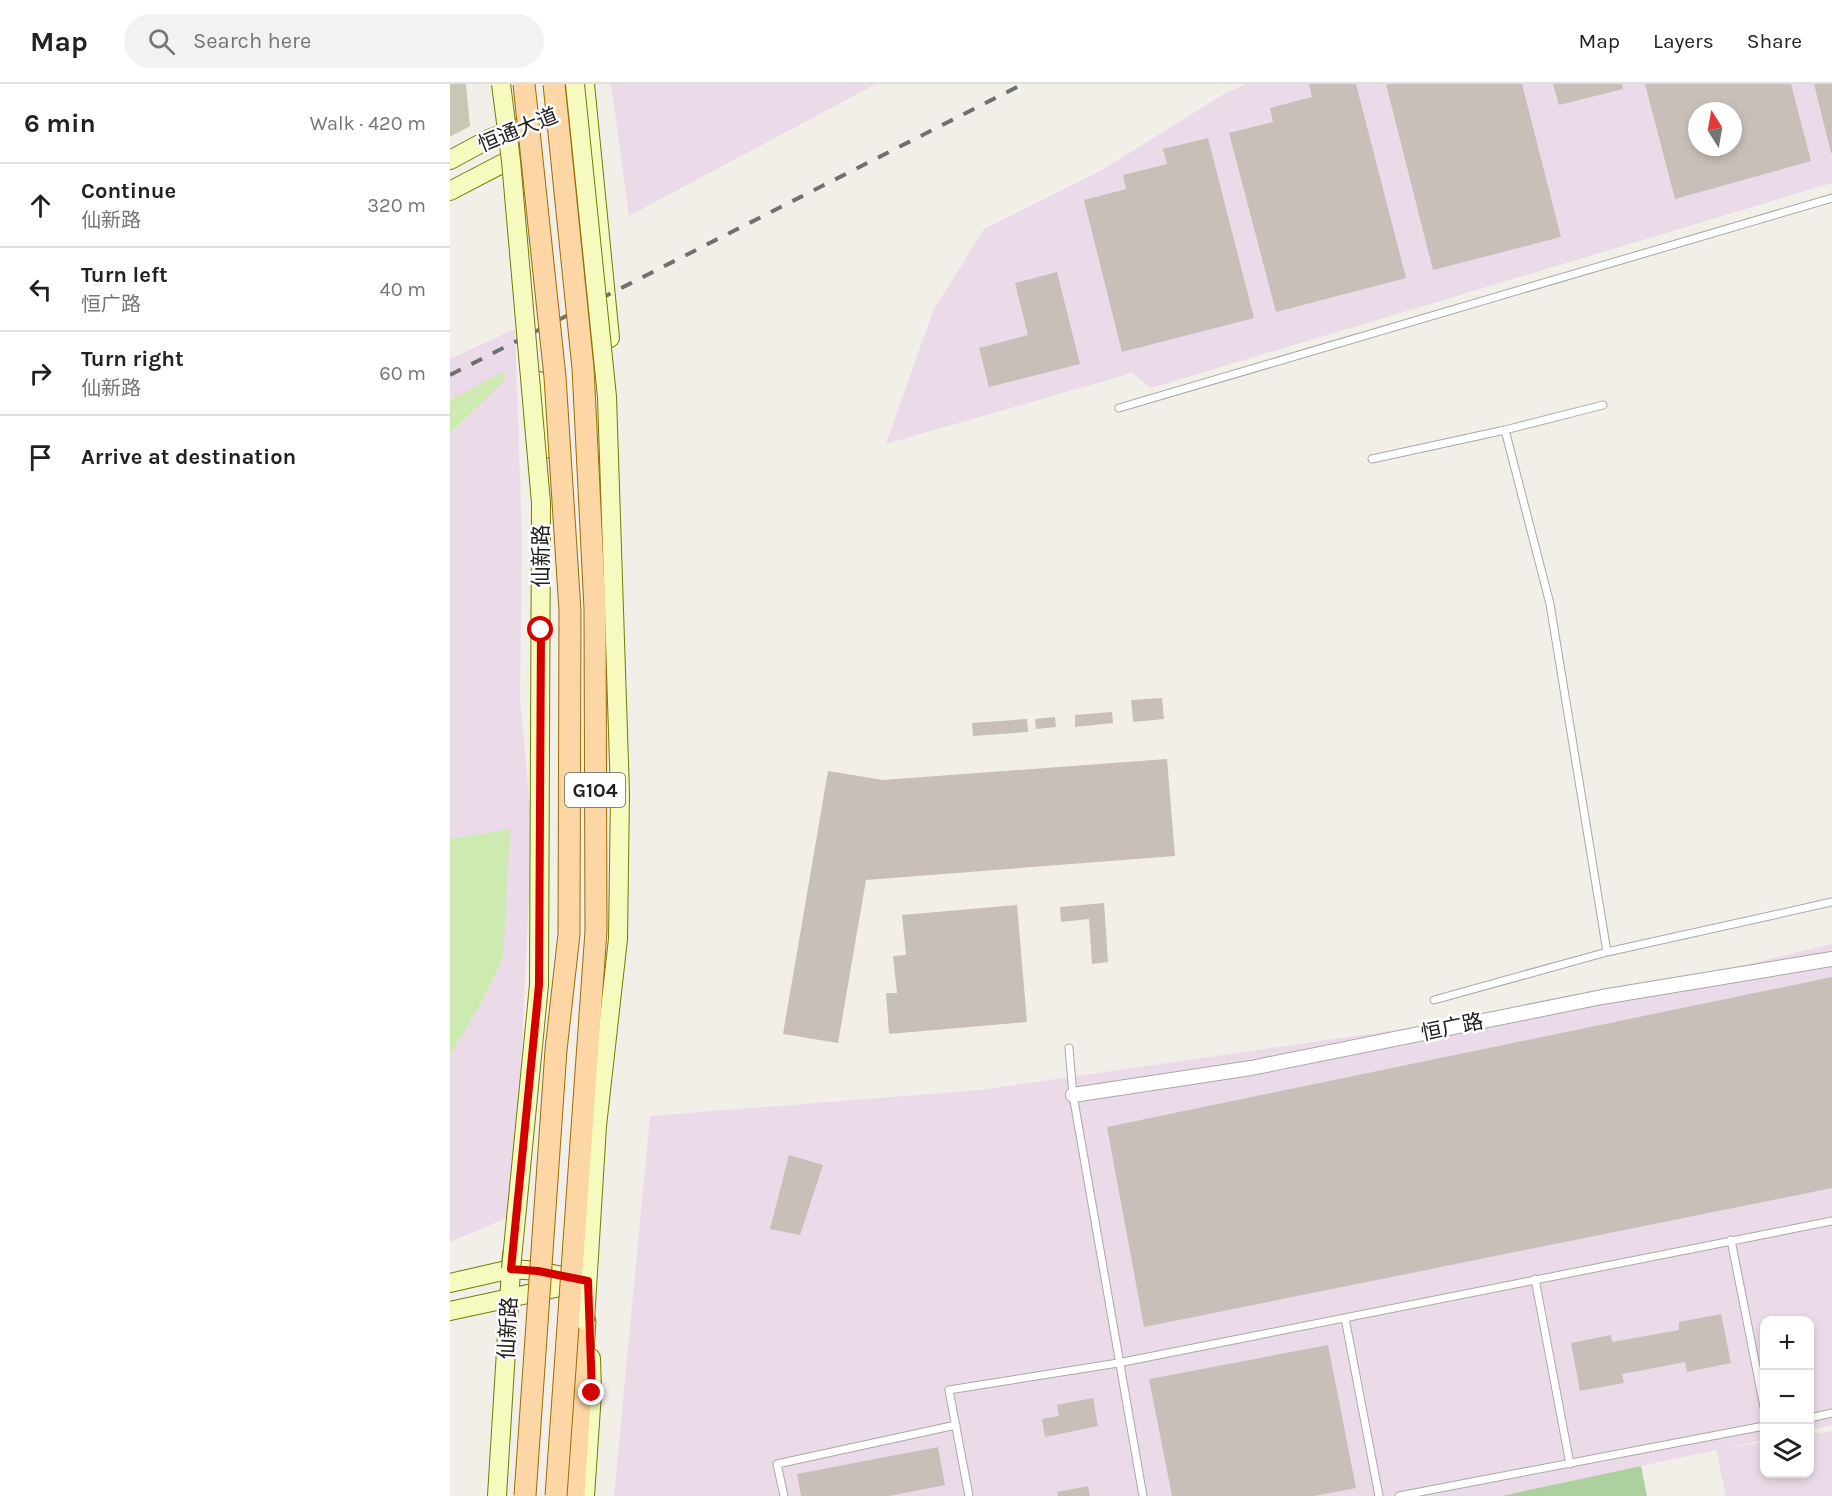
<!DOCTYPE html>
<html lang="en">
<head>
<meta charset="utf-8">
<style>
  body { margin:0; font-family:Karla,"Noto Sans SC",sans-serif; background:#f2f2f2; color:#222 }
  .controls { position:absolute; right:18px; bottom:18px; display:grid; overflow:hidden; border-radius:12px; box-shadow:0 3px 9px #0003 }
  .controls button { width:54px; height:54px; display:grid; place-items:center; padding:0; border:0; border-bottom:2px solid #e0e0e0; background:#fff; color:#222; font:30px sans-serif }
  .compass { position:absolute; left:1238px; top:18px; width:54px; height:54px; border-radius:50%; background:#fff; box-shadow:0 3px 9px #0003; rotate:349deg }
  .stop { position:absolute; width:18px; height:18px; margin:-14px; border:4px solid #d40000; border-radius:50%; background:#fff }
  .stop.end { background:#d40000; border-color:#fff; box-shadow:0 2px 6px #0008 }
  .list { margin:0; padding:0; list-style:none }
  h2 { display:flex; justify-content:space-between; align-items:center; height:78px; margin:0; padding:0 24px; font-size:26px }
  h2 small { font-size:20px; font-weight:400; color:#767676 }
  .list li { display:grid; grid-template-columns:39px 1fr auto; gap:18px; align-items:center; box-sizing:border-box; height:84px; padding:0 24px; border-top:2px solid #e0e0e0 }
  .list b { display:block; font-size:22px; white-space:nowrap }
  .list p { margin:0; font-size:20px; white-space:nowrap; color:#767676 }
  .list em { font-size:20px; font-style:normal; color:#767676 }
  .icon { flex:none; width:33px; height:33px; fill:none; stroke:currentColor; stroke-width:2; stroke-linecap:round; stroke-linejoin:round }
  .map { position:relative; flex:none; width:1382px; height:1412px; overflow:hidden }
  header { display:flex; align-items:center; gap:36px; box-sizing:border-box; height:84px; padding:0 30px; background:#fff; border-bottom:2px solid #e0e0e0 }
  header strong { font-size:28px }
  nav { display:flex; gap:33px; margin-inline-start:auto; font-size:21px }
  .search { width:420px; height:54px; background:#f2f2f2; display:flex; align-items:center; gap:15px; box-sizing:border-box; padding:0 21px; border-radius:33px; color:#767676; font-size:22px }
  main { display:flex }
  aside { flex:1; background:#fff }
  .map>svg:first-child { display:block }
  .industrial { fill:#ebdbe8; fill-rule:evenodd }
  .construction { fill:#c7c7b4 }
  .grass { fill:#cdebb0 }
  .forest { fill:#add19e }
  .building { fill:#c7bfb8; fill-rule:evenodd }
  .lines { fill:none; stroke-linecap:round; stroke-linejoin:round }
  .lane-casing { stroke:#a9a9a9; stroke-width:9 }
  .street-casing { stroke:#a9a9a9; stroke-width:16 }
  .secondary-casing { stroke:#707d05; stroke-width:20 }
  .primary-casing { stroke:#a06b00; stroke-width:23 }
  .lane { stroke:#fff; stroke-width:7 }
  .street { stroke:#fff; stroke-width:14 }
  .secondary { stroke:#f7fabf; stroke-width:18 }
  .primary { stroke:#fcd6a4; stroke-width:21 }
  .rail { stroke:#707070; stroke-width:4; stroke-dasharray:12 12; stroke-linecap:butt }
  .secondary-bridge-casing { stroke:#707d05; stroke-width:20; stroke-linecap:butt }
  .primary-bridge-casing { stroke:#a06b00; stroke-width:23; stroke-linecap:butt }
  .secondary-bridge { stroke:#f7fabf; stroke-width:18 }
  .primary-bridge { stroke:#fcd6a4; stroke-width:21 }
  .route { stroke:#d40000; stroke-width:8 }
  .labels { text-anchor:middle; dominant-baseline:central; stroke-width:5; stroke-linejoin:round; paint-order:stroke }
  .shield { fill:#fff; stroke:#646464; stroke-width:1.5 }
  .shield-label { font-size:20px; font-weight:bold; fill:#222 }
  .street-label { font-size:21px; fill:#222; stroke:#fff }
</style>
</head>
<body>
<header>
<strong>Map</strong>
<div class="search"><svg class="icon" aria-label="search" viewBox="0 0 24 24"><circle cx="10" cy="10" r="6"/><path d="M15 15l6 6"/></svg>Search here</div>
<nav><a>Map</a><a>Layers</a><a>Share</a></nav>
</header>
<main>
<aside>
<h2>6 min<small>Walk · 420 m</small></h2>
<ul class="list">
<li><svg class="icon" aria-label="ahead" viewBox="0 0 24 24"><path d="M12 20V5M6 11l6-6 6 6"/></svg><div><b>Continue</b><p>仙新路</p></div><em>320 m</em></li>
<li><svg class="icon" aria-label="left" viewBox="0 0 24 24"><path d="M17 20v-9H6M10 6l-5 5 5 5"/></svg><div><b>Turn left</b><p>恒广路</p></div><em>40 m</em></li>
<li><svg class="icon" aria-label="right" viewBox="0 0 24 24"><path d="M7 20v-9h11M14 6l5 5-5 5"/></svg><div><b>Turn right</b><p>仙新路</p></div><em>60 m</em></li>
<li><svg class="icon" aria-label="arrive" viewBox="0 0 24 24"><path d="M6 21V4h12l-3 4 3 4H6"/></svg><div><b>Arrive at destination</b></div></li>
</ul>
</aside>
<div class="map">
<svg width="1382" height="1412" viewBox="0 0 1382 1412">
  <rect width="100%" height="100%" fill="#f2efe9"/>
  <path class="industrial" d="M 161,0 L 426,0 L 179,132 Z
    M 796,0 L 1382,0 L 1382,99 L 701,304 L 682,289 L 436,360 L 483,227 L 534,145 L 652,86 L 774,10 ZM 1247,27 L 1283,27 L 1283,63 L 1247,63 Z
    M 65,245 L 72,454 L 70,615 L 82,746 L 71,983 L 59,1133 L 0,1158 L 0,275 Z
    M 1382,860 L 1382,1341 L 1360,1346 L 1360,1236 L 1314,1236 L 1314,1356 L 1276,1364 L 1314,1358 L 1314,1390 L 1360,1390 L 1360,1350 L 1382,1347 L 1382,1412 L 1276,1412 L 1266,1366 L 1051,1412 L 164,1412 L 200,1032 L 530,1006 L 995,939 L 1278,885 Z"/>
  <path class="construction" d="M 0,0 L 16,0 L 20,42 L 0,53 Z"/>
  <path class="grass" d="M 53,288 L 54,297 L 0,349 L 0,316 Z
    M 60,745 L 53,874 L 29,923 L 0,971 L 0,755 Z"/>
  <path class="forest" d="M 1191,1382 L 1197,1412 L 1051,1412 Z"/>
  <path class="building" d="M 859,0 L 906,0 L 956,194 L 826,228 L 779,49 L 823,38 L 820,24 L 862,13 Z
    M 936,0 L 1072,0 L 1111,153 L 983,186 Z
    M 1103,0 L 1172,0 L 1173,5 L 1109,21 Z
    M 1195,0 L 1341,0 L 1361,77 L 1225,115 ZM 1247,27 L 1283,27 L 1283,63 L 1247,63 Z
    M 1364,0 L 1382,0 L 1382,69 L 1381,69 Z
    M 758,54 L 804,234 L 672,268 L 634,116 L 676,105 L 673,91 L 717,80 L 713,65 Z
    M 607,188 L 630,280 L 539,303 L 529,264 L 578,251 L 565,199 Z
    M 712,614 L 714,635 L 683,638 L 681,616 Z
    M 662,628 L 663,639 L 625,643 L 625,631 Z
    M 605,633 L 606,643 L 586,645 L 585,635 Z
    M 577,635 L 578,648 L 523,652 L 522,639 Z
    M 717,675 L 725,772 L 416,796 L 388,959 L 333,950 L 378,687 L 433,696 Z
    M 654,819 L 658,878 L 642,880 L 639,835 L 611,838 L 610,823 Z
    M 567,821 L 577,938 L 439,950 L 436,909 L 447,909 L 443,872 L 456,871 L 452,831 Z
    M 1382,893 L 1382,1104 L 694,1243 L 657,1043 Z
    M 339,1071 L 373,1081 L 350,1151 L 320,1145 Z
    M 1271,1230 L 1281,1279 L 1237,1288 L 1235,1278 L 1172,1290 L 1174,1299 L 1130,1307 L 1121,1259 L 1161,1251 L 1162,1258 L 1229,1246 L 1229,1238 Z
    M 878,1261 L 906,1404 L 864,1412 L 722,1412 L 699,1295 Z
    M 643,1314 L 648,1342 L 595,1353 L 592,1335 L 609,1332 L 607,1321 Z
    M 488,1363 L 495,1401 L 439,1412 L 351,1412 L 347,1390 Z
    M 638,1402 L 640,1412 L 608,1412 L 607,1408 Z"/>
  <g class="lines">
    <g class="lane-casing">
      <path id="lane" d="M 669,324 L 1382,114
        M 1055,346 L 1100,520 L 1157,868
        M 922,375 L 1055,346 L 1153,321
        M 984,916 L 1157,868 L 1382,818
        M 619,964 L 623,1011 L 693,1412
        M 1281,1156 L 1314,1323
        M 1085,1195 L 1120,1380
        M 895,1234 L 929,1412
        M 1360,1334 L 1382,1329
        M 334,1412 L 327,1380 L 506,1341
        M 519,1412 L 499,1306 L 668,1279 L 1382,1137
        M 949,1412 L 1314,1342"/>
    </g>
    <g class="street-casing">
      <path id="street" d="M 623,1011 L 801,984 L 1152,913 L 1382,875"/>
    </g>
    <g class="secondary-casing">
      <path id="secondary" d="M 135,0 L 160,254
        M 0,76 L 39,55 L 137,19
        M 0,107 L 69,71 L 69,75
        M 89,297 L 95,365
        M 0,1199 L 61,1185 L 89,1187 L 130,1196
        M 0,1227 L 133,1198
        M 47,1412 L 62,1170
        M 135,1412 L 142,1309 L 141,1274"/>
    </g>
    <g class="primary-casing">
      <path id="primary" d="M 124,1412 L 135,1237"/>
    </g>
    <use href="#lane" class="lane"/>
    <use href="#street" class="street"/>
    <use href="#secondary" class="secondary"/>
    <use href="#primary" class="primary"/>
    <path class="rail" d="M 0,291 L 573,0"/>
    <g class="secondary-bridge-casing">
      <path id="secondary-bridge" d="M 51,0 L 61,77 L 91,419 L 89,901 L 61,1185
        M 125,0 L 157,313 L 170,709 L 168,855 L 147,1042 L 135,1237"/>
    </g>
    <g class="primary-bridge-casing">
      <path id="primary-bridge" d="M 74,0 L 105,293 L 120,527 L 119,850 L 106,966 L 75,1412
        M 104,0 L 133,284 L 145,525 L 146,847 L 106,1412"/>
    </g>
    <use href="#secondary-bridge" class="secondary-bridge"/>
    <use href="#primary-bridge" class="primary-bridge"/>
  </g>
  <g class="lines">
    <path class="route" d="M 91,546 L 89,901 L 61,1185 L 88,1187 L 138,1197 L 142,1309"/>
  </g>
  <g class="labels">
    <rect class="shield" x="115" y="689" width="60" height="34" rx="4.5"/>
    <g class="shield-label">
      <text x="145" y="706">G104</text>
    </g>
    <g class="street-label">
      <text transform="translate(68 46) rotate(-22)">恒通大道</text>
      <text transform="translate(91 472) rotate(-90)">仙新路</text>
      <text transform="translate(1002 943) rotate(-12)">恒广路</text>
      <text transform="translate(58 1244) rotate(-87)">仙新路</text>
    </g>
  </g>
</svg>
<div class="controls">
<button>+</button>
<button>−</button>
<button><svg class="icon" aria-label="layers" viewBox="0 0 24 24"><path d="M12 4l9 5-9 5-9-5zM3 14l9 5 9-5"/></svg></button>
</div>
<svg class="compass" viewBox="-18 -18 36 36"><path d="M0-13l5 13h-10z" fill="#e53935"/><path d="M0 13l5-13h-10z" fill="#767676"/></svg>
<div class="stop" style="left:91px;top:546px"></div>
<div class="stop end" style="left:142px;top:1309px"></div>
</div>
</main>
</body>
</html>
